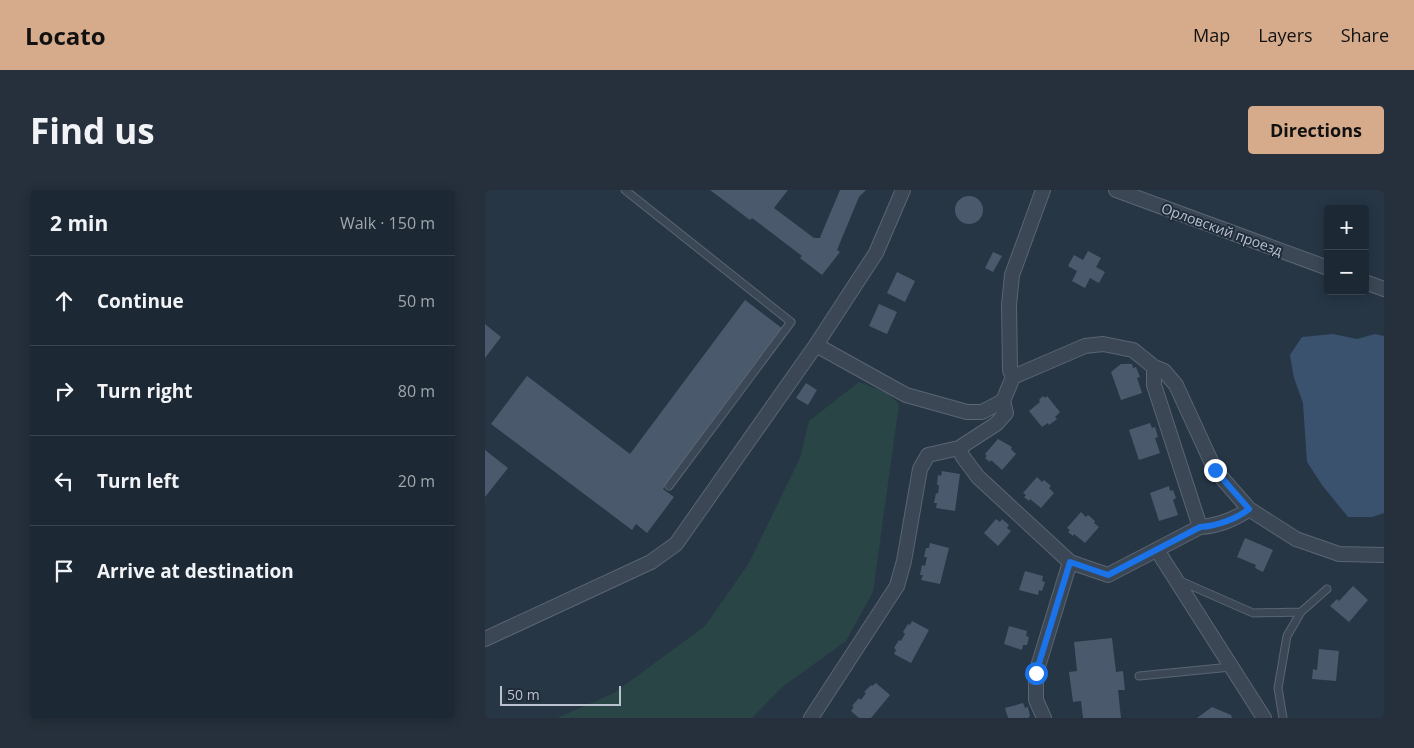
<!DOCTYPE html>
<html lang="en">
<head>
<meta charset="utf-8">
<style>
  body { margin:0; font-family:"Open Sans",sans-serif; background:#25303c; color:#f1f3f6 }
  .controls { position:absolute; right:15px; top:15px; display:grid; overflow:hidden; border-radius:5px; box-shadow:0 2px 12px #0003 }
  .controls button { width:45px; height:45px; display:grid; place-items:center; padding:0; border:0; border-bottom:1px solid #3a444f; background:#1c2834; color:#f1f3f6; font:25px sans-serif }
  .scale { position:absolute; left:15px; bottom:12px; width:121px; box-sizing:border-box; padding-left:5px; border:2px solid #b9c2ce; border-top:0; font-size:14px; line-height:18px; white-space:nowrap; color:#b9c2ce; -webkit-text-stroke:4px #202c3a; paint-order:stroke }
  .stop { position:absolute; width:15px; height:15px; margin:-11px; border:4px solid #1a73e8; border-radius:50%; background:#fff }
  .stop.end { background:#1a73e8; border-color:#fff; box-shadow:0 1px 5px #0008 }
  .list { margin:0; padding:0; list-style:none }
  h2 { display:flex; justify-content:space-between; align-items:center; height:65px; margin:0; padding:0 20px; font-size:21px }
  h2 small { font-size:16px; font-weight:400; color:#a0a6ac }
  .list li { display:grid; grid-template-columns:32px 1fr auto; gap:15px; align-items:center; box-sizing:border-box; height:90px; padding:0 20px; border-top:1px solid #3a444f }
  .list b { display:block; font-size:19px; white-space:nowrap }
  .list em { font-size:16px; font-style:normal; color:#a0a6ac }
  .icon { flex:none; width:28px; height:28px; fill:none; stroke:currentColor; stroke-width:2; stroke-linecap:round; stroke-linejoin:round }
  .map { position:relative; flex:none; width:899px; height:528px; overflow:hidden; border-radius:5px }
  header { display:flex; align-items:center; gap:30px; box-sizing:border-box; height:70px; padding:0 25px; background:#d6ab8b; color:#111 }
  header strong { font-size:24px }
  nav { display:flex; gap:28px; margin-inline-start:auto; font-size:18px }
  .intro { display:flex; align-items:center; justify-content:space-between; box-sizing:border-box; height:120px; padding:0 30px }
  h1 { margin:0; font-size:35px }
  .button { padding:12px 22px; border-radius:5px; background:#d6ab8b; color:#111; font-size:18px; font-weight:700 }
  main { display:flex; gap:30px; padding:0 30px }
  aside { flex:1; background:#1c2834; border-radius:5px; box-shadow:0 2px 12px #0003 }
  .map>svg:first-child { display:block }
  .green { fill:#294546 }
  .water { fill:#3a526d }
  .building { fill:#4a5a6c }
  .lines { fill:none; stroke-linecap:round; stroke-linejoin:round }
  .service-casing { stroke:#5a6572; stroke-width:9 }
  .minor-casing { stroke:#5a6572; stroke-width:16 }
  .service { stroke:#3b4755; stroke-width:7 }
  .minor { stroke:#3b4755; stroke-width:14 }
  .route { stroke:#1a73e8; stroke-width:6 }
  .labels { text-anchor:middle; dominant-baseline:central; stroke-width:4; stroke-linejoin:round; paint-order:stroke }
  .street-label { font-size:14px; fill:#b9c2ce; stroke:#202c3a }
</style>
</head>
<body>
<header>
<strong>Locato</strong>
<nav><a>Map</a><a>Layers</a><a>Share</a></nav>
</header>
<div class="intro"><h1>Find us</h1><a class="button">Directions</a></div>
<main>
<aside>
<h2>2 min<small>Walk · 150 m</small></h2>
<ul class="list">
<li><svg class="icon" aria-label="ahead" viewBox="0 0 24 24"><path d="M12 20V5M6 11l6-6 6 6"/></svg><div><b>Continue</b></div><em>50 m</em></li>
<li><svg class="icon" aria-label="right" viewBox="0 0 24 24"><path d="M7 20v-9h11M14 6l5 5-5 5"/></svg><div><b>Turn right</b></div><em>80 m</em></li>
<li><svg class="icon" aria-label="left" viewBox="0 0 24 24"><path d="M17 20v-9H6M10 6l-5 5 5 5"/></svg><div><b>Turn left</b></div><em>20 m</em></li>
<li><svg class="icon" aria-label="arrive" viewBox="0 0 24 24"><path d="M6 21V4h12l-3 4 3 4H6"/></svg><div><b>Arrive at destination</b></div></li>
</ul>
</aside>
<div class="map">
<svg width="899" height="528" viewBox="0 0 899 528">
  <rect width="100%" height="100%" fill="#263645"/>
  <path class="green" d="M 374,192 L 402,203 L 414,214 L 388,402 L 361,451 L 296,498 L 267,528 L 72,528 L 129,503 L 220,436 L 264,373 L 315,268 L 324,231 Z"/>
  <path class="water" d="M 848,144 L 872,149 L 890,144 L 899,146 L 899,323 L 887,327 L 863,327 L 837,295 L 822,272 L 818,213 L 809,188 L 805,165 L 817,147 Z"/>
  <path class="building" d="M 225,0 L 303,0 L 289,18 L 329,48 L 335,48 L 336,45 L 355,0 L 381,0 L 374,7 L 352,60 L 355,62 L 337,85 L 315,68 L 317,66 L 267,28 L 265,30 Z
    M470 20a14 14 0 1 1 28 0a14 14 0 1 1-28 0Z
    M 603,61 L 616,68 L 611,77 L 620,82 L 614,93 L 605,88 L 600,98 L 587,91 L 592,81 L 583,76 L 589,65 L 598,70 Z
    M 508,62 L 517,66 L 508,82 L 500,78 Z
    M 412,82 L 430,91 L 420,112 L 402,103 Z
    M 260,110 L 298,139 L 178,299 L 189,307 L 162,343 L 151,334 L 147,340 L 6,234 L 42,186 L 145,264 Z
    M 394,114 L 412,122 L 402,144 L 384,136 Z
    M 0,134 L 16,147 L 0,168 Z
    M 636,174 L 647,174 L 648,178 L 651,177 L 655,187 L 652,188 L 657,203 L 636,210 L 626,182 Z
    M 321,193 L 332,200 L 323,215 L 311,208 Z
    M 558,206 L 560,208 L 562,206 L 575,222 L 570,227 L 572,229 L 564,235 L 563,233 L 557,237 L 544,221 L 555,212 L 554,210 Z
    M 665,233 L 667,238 L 670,237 L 673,247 L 670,248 L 675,263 L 654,270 L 644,240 Z
    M 513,249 L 527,257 L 526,259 L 531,264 L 517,280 L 506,270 L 505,272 L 500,268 L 502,266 L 500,264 Z
    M 0,260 L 23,278 L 0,307 Z
    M 457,281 L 475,284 L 470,321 L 451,318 L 452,313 L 449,313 L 451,303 L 453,304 L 454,295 L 452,295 L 453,285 L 456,286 Z
    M 552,287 L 557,292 L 559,290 L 566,296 L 564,298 L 569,303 L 556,318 L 545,309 L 544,311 L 539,307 L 541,305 L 538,303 Z
    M 684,296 L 685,301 L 688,300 L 691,308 L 688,310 L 693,325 L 674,331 L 665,303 Z
    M 596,322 L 601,327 L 603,325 L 610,331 L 609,333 L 614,337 L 600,353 L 589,344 L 588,346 L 583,342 L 585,340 L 582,338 Z
    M 511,329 L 515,332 L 517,329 L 524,335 L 522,338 L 526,341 L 513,356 L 499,343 Z
    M 760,348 L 788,360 L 778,382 L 770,378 L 771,375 L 752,367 Z
    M 445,353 L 464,358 L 455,394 L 436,390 L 438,385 L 435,385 L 437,375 L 440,376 L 442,367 L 439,367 L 441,358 L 444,358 Z
    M 540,381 L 558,386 L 557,391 L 560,392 L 557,401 L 554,400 L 553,405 L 534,400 Z
    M 868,396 L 883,410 L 864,432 L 845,416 L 852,409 L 854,411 Z
    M 427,431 L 444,440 L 426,473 L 409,464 L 411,460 L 409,458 L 414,450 L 416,451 L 420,444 L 418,442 L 423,434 L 425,435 Z
    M 524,436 L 542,441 L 541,446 L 544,447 L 542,455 L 538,455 L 537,460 L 519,454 Z
    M 627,448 L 631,482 L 638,481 L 640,500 L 633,500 L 636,528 L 598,528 L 596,511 L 588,512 L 584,482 L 592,481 L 589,452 Z
    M 834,459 L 854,461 L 851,491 L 827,489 L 828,479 L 832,480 Z
    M 391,493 L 405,505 L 386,528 L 374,528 L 366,521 L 369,517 L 367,516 L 374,508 L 376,510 L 381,503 L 379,502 L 386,495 L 387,496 Z
    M 538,513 L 540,518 L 543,517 L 545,526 L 543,528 L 523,528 L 520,518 Z
    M 727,517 L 746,525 L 747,528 L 712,528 Z"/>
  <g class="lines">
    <g class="service-casing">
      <path id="service" d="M 140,0 L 306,132 L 184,296
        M 693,390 L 768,423 L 816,422
        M 654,486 L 746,477
        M 798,528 L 793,498 L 802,446 L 816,422 L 842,399"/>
    </g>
    <g class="minor-casing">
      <path id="minor" d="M 631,0 L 843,78
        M 880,92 L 899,99
        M 331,155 L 421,205 L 482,222 L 497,222 L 518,211
        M 669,177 L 669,195 L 715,337
        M 528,187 L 525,180 L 524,115 L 527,85 L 558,0
        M 474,258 L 478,267 L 493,287 L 585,372 L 623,385 L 715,337 C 732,336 751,329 764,319
        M 672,360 L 779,528
        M 0,449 L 166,372 L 191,354 L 331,155 L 391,63 L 418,0
        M 326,528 L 412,396 L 419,371 L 435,279 L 443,265 L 474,258 L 511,234 L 521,223 L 518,211 L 528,187 L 600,156 L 618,154 L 648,160 L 669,177 L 679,181 L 691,195 L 730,280 L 764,319 L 811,349 L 854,364 L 899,365
        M 559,528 L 551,510 L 551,483 L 585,372"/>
    </g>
    <use href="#service" class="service"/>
    <use href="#minor" class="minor"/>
  </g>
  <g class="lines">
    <path class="route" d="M 551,483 L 585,372 L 623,385 L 715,337 C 732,336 751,329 764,319 L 730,280"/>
  </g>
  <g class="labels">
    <g class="street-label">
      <text transform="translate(737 39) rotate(20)">Орловский проезд</text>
    </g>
  </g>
</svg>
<div class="controls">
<button>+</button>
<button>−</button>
</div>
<div class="scale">50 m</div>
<div class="stop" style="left:551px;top:483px"></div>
<div class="stop end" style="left:730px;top:280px"></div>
</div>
</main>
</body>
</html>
